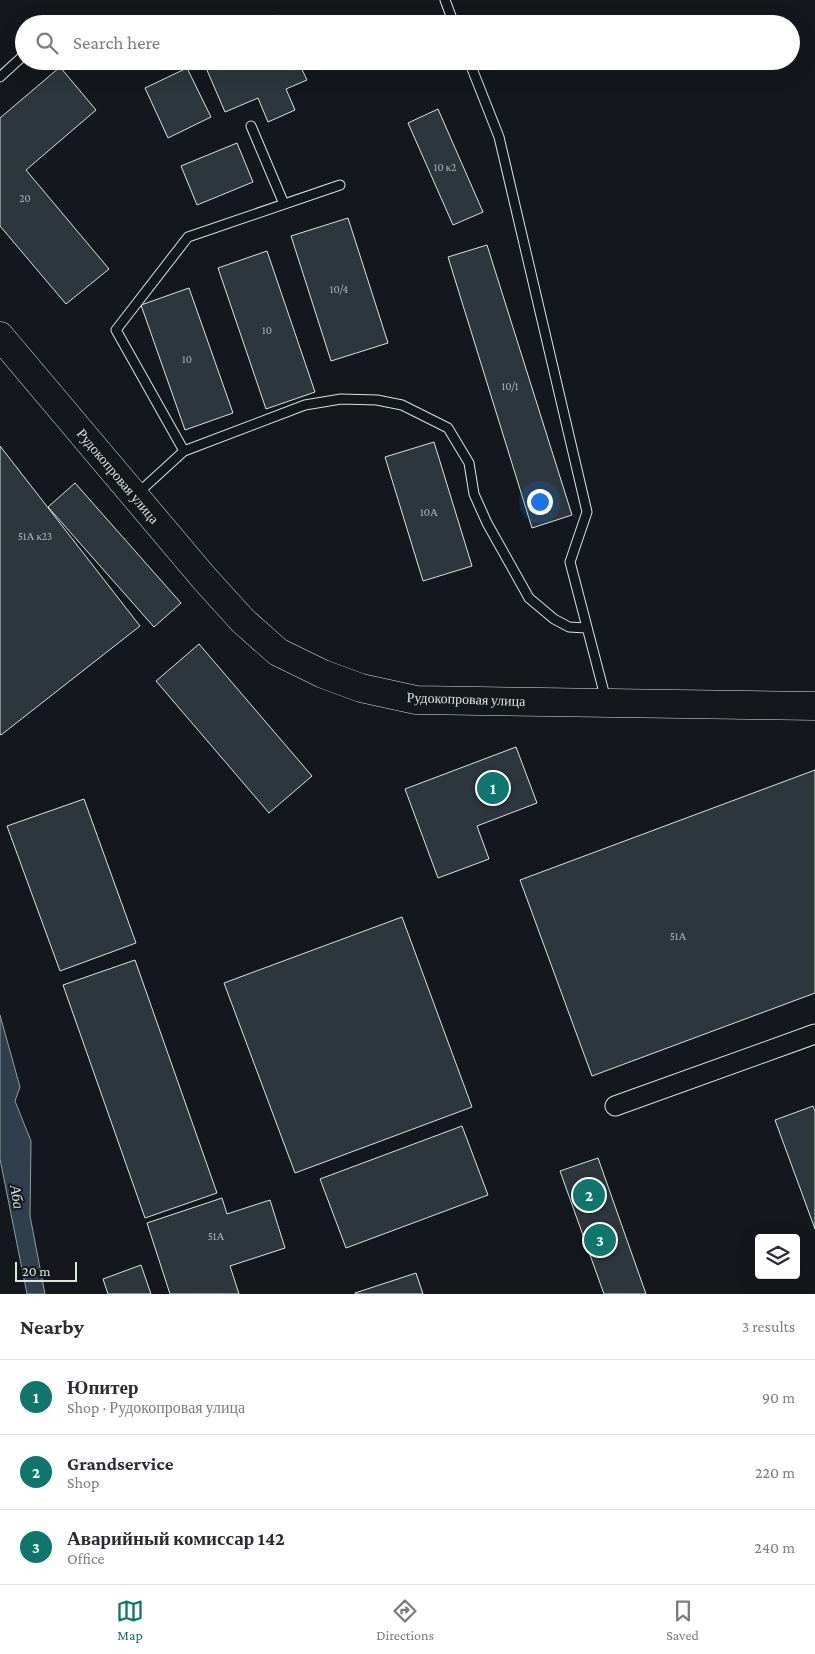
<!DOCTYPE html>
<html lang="en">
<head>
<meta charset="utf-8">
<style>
  body { margin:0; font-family:"Crimson Pro",serif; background:#f7f7f7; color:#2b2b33 }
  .controls { position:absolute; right:15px; bottom:15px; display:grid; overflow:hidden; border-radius:5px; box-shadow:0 5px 20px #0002 }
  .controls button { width:45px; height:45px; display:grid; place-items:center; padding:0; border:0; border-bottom:1px solid #e1e1e2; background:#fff; color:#2b2b33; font:25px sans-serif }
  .scale { position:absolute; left:15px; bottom:12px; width:62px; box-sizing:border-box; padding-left:5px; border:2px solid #d8e6dc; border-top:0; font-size:14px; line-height:18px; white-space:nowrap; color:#d8e6dc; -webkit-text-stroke:4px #14181c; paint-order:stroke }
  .you { position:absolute; left:539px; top:501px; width:18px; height:18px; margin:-12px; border:4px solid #fff; border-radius:50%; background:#1a73e8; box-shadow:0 0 0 8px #1a73e833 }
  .badge { display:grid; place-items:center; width:32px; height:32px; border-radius:50%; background:#0f766e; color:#fff; font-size:16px; font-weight:700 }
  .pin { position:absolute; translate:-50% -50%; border:2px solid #fff; box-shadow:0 1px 5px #0006 }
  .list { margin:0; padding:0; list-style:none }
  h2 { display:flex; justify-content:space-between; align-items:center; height:65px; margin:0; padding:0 20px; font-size:21px }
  h2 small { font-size:16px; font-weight:400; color:#7c7c81 }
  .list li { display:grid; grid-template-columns:32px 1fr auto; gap:15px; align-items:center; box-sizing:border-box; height:75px; padding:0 20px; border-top:1px solid #e1e1e2 }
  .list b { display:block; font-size:19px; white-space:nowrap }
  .list p { margin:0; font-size:16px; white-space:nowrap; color:#7c7c81 }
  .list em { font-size:16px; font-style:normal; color:#7c7c81 }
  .icon { flex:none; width:28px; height:28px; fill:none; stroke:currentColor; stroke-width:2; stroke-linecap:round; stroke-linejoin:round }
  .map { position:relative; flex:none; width:815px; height:1294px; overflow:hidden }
  .search { position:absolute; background:#fff; box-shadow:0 5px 20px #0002; left:15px; right:15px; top:15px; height:55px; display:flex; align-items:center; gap:12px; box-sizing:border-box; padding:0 18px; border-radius:28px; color:#7c7c81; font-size:19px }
  .sheet { height:290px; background:#fff }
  nav { display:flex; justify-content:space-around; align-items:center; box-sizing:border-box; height:70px; border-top:1px solid #e1e1e2; background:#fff; font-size:14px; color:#7c7c81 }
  nav a { display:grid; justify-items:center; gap:2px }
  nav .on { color:#0f766e }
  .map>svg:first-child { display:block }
  .water { fill:#2f3f4d; stroke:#939e99 }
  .building { fill:#2c363c; stroke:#d8e6dc }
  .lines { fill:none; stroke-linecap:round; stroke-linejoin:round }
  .service-casing { stroke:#d8e6dc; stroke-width:11 }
  .minor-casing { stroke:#d8e6dc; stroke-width:21 }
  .primary-casing { stroke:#d8e6dc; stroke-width:29 }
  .service { stroke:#14181c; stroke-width:9 }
  .minor { stroke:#14181c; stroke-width:19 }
  .primary { stroke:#14181c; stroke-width:28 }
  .labels { text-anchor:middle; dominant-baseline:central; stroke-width:4; stroke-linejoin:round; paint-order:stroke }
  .number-label { font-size:11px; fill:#adbab4 }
  .street-label { font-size:14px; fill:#d8e6dc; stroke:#14181c }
  .water-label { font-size:15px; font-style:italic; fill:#d8e6dc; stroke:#14181c }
</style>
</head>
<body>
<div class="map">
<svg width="815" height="1294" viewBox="0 0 815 1294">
  <rect width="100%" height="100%" fill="#14181c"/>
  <path class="water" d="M 0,1015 L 20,1087 L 15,1101 L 31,1141 L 30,1216 L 45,1294 L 27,1294 L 0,1159 Z"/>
  <path class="building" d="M 278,15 L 282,24 L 257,24 Z
    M 203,61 L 298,61 L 307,80 L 286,89 L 295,110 L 268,122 L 258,98 L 225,112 Z
    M 379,61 L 395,61 L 380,66 Z
    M 60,67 L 96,110 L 26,170 L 109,269 L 66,304 L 0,226 L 0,118 Z
    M 187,68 L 211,117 L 168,138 L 145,88 Z
    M 438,109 L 483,212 L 453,225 L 408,123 Z
    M 237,143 L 253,182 L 197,205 L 181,166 Z
    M 348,218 L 388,343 L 331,361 L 291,236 Z
    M 487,245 L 572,515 L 532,528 L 448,257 Z
    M 267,251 L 315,392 L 266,409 L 218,268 Z
    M 189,288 L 233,413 L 185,430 L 141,305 Z
    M 434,442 L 472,566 L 423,581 L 385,457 Z
    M 0,446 L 140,626 L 1,735 L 0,734 Z
    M 75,483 L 181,603 L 154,627 L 48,507 Z
    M 199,644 L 312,776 L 269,813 L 156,681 Z
    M 516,747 L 537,803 L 477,826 L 489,859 L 438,878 L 405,789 Z
    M 815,770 L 815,993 L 592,1076 L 520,880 Z
    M 84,799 L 136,943 L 60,971 L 7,826 Z
    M 402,917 L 472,1107 L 295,1173 L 224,983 Z
    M 135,960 L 217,1193 L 145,1218 L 63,985 Z
    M 813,1106 L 815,1111 L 815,1229 L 775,1120 Z
    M 462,1126 L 488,1195 L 346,1248 L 320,1179 Z
    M 598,1158 L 646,1294 L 604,1294 L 560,1171 Z
    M 222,1198 L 227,1214 L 270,1200 L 285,1248 L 230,1266 L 239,1294 L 170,1294 L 147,1223 Z
    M 141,1265 L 151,1294 L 108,1294 L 103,1279 Z
    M 416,1273 L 423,1294 L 355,1294 L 355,1293 Z"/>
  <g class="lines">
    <g class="service-casing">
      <path id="service" d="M 445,0 L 454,24
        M 469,61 L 499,137 L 587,512 L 570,562 L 606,700
        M 0,77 L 24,55
        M 251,126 L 284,204
        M 184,451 L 305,405 L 341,399 L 377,400 L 402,405 L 448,428 L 469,463 L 474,494 L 487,523 L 529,598 L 554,619 L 569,627 L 586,628
        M 137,494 L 184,451 L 116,330 L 188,237 L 340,185"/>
    </g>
    <g class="minor-casing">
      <path id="minor" d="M 615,1106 L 815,1034"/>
    </g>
    <g class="primary-casing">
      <path id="primary" d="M 0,336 L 204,578 L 243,621 L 278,652 L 323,674 L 361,688 L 416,700 L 815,706"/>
    </g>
    <use href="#service" class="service"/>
    <use href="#minor" class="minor"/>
    <use href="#primary" class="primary"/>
  </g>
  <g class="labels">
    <g class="number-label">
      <text x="445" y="167">10 к2</text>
      <text x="25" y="198">20</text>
      <text x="339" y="289">10/4</text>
      <text x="267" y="330">10</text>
      <text x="187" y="359">10</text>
      <text x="510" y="386">10/1</text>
      <text x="429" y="512">10А</text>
      <text x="35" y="536">51А к23</text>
      <text x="678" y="936">51А</text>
      <text x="216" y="1236">51А</text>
    </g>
    <g class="street-label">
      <text transform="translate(118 476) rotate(50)">Рудокопровая улица</text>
      <text transform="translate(466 699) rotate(2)">Рудокопровая улица</text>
    </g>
    <g class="water-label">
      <text transform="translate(17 1197) rotate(80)">Аба</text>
    </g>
  </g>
</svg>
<div class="controls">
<button><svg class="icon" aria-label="layers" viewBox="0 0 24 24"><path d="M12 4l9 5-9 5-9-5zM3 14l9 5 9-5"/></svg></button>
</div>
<div class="scale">20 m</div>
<div class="you"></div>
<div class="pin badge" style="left:493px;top:788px">1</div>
<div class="pin badge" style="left:589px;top:1195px">2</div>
<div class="pin badge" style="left:600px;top:1240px">3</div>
<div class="search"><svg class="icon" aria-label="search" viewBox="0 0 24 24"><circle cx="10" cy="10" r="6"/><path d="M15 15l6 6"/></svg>Search here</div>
</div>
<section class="sheet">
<h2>Nearby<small>3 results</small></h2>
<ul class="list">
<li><span class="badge">1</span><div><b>Юпитер</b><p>Shop · Рудокопровая улица</p></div><em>90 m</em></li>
<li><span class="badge">2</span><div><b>Grandservice</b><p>Shop</p></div><em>220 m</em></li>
<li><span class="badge">3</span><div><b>Аварийный комиссар 142</b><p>Office</p></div><em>240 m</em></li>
</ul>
</section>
<nav>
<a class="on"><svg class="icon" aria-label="map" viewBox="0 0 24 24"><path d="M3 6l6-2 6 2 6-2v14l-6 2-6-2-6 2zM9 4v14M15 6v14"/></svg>Map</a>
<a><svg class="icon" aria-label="directions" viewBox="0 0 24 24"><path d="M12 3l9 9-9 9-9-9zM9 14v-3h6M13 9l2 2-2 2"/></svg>Directions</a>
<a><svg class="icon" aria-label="saved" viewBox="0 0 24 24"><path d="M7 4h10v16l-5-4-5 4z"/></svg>Saved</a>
</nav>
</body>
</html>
